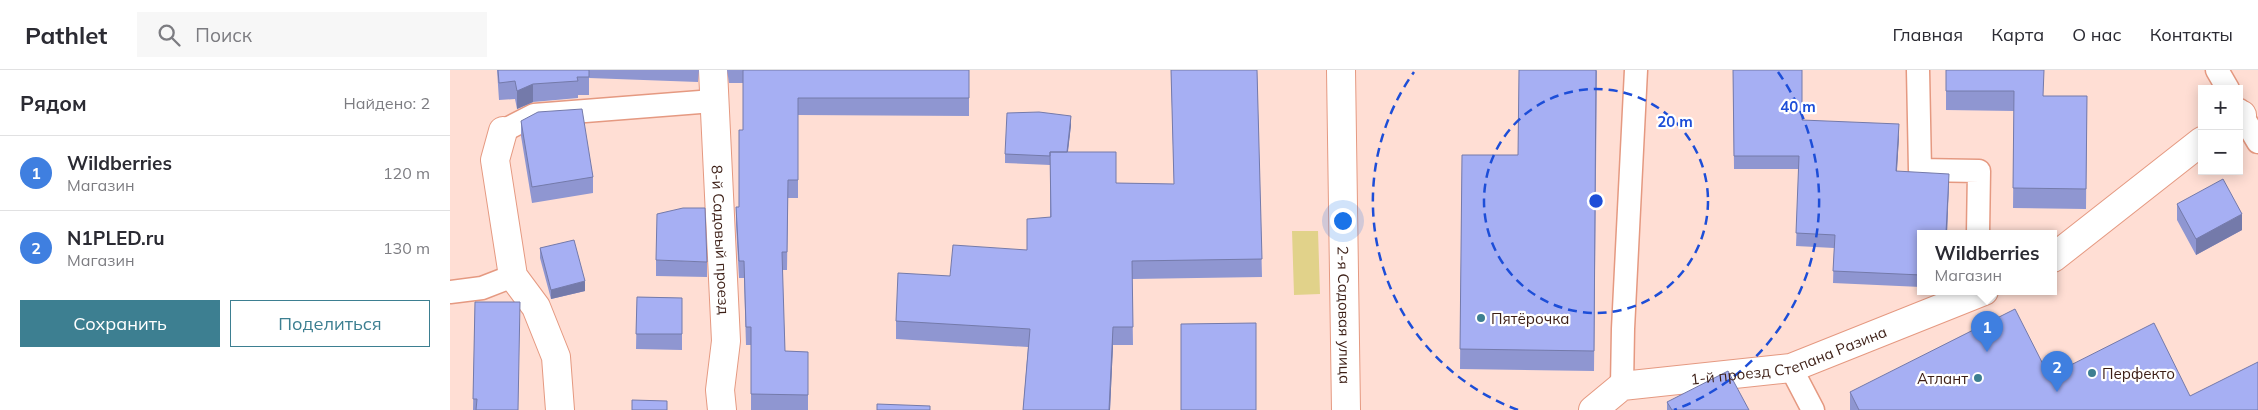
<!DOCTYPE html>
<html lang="ru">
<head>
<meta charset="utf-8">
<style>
  body { margin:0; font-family:Mulish,sans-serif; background:#f7f7f7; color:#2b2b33 }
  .controls { position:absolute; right:15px; top:15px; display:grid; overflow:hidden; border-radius:0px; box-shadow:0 2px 12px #0003 }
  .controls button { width:45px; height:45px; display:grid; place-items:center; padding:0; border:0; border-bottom:1px solid #e1e1e2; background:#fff; color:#2b2b33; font:25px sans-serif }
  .you { position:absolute; left:892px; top:150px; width:18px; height:18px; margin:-12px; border:4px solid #fff; border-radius:50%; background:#1a73e8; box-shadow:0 0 0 8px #1a73e833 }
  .badge { display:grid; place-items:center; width:32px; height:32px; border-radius:50%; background:#3d7f91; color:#fff; font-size:16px; font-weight:700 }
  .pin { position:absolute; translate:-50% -41px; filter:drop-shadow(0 1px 2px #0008) }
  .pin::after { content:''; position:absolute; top:26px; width:18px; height:15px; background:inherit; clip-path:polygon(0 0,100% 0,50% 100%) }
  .popup { position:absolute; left:1467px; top:160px; width:140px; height:65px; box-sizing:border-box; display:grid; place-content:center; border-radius:0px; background:#fff; filter:drop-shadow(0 1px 4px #0005); font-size:16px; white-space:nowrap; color:#7c7c81 }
  .popup b { font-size:19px; color:#2b2b33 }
  .popup::after { content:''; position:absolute; left:50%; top:100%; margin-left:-10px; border:10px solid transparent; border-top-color:#fff }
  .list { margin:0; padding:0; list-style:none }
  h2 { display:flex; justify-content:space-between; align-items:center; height:65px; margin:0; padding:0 20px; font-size:21px }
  h2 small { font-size:16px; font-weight:400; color:#7c7c81 }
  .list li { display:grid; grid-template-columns:32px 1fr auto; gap:15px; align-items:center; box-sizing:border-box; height:75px; padding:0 20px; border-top:1px solid #e1e1e2 }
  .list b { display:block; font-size:19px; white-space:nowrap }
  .list p { margin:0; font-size:16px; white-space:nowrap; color:#7c7c81 }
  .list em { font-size:16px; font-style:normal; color:#7c7c81 }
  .actions { display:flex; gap:10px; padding:15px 20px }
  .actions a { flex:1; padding:11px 0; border:1px solid #3d7f91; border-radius:0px; text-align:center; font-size:18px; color:#3d7f91 }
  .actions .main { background:#3d7f91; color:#fff }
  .icon { flex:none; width:28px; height:28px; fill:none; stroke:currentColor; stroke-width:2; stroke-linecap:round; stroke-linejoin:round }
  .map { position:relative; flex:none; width:1808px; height:340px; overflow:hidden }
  header { display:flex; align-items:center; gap:30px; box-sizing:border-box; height:70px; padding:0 25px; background:#fff; border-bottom:1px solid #e1e1e2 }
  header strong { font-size:24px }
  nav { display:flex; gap:28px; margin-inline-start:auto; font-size:18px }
  .search { width:350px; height:45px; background:#f7f7f7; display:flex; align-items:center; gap:12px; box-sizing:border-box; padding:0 18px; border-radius:0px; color:#7c7c81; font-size:19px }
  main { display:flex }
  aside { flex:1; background:#fff }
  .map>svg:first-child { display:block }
  .green { fill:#e1d28a }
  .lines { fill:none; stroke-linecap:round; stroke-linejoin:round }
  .service-casing { stroke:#e59981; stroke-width:25 }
  .minor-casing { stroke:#e59981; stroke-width:30 }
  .service { stroke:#fff; stroke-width:22 }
  .minor { stroke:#fff; stroke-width:28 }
  .wall { fill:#8f96d1 }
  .shaded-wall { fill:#747aaa }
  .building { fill:#a6aff3; stroke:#747aaa }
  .ring { fill:none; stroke:#1d4ed8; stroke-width:2.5; stroke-dasharray:9 6 }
  .poi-dot { fill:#3d7f91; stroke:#fff; stroke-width:2 }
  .labels { text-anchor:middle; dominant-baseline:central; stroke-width:4.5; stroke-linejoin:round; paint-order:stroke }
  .street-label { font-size:15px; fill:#3c1e15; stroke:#fff }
  .poi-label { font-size:15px; fill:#3c1e15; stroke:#fff; text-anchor:start }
  .centre { fill:#1d4ed8; stroke:#fff; stroke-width:2.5 }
  .ring-label { font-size:15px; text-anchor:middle; font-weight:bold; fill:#1d4ed8; stroke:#fff; stroke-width:4.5; stroke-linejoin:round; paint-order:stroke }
</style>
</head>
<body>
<header>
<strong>Pathlet</strong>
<div class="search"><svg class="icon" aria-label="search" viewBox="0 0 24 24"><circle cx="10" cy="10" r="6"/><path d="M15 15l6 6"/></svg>Поиск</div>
<nav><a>Главная</a><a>Карта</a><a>О нас</a><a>Контакты</a></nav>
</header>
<main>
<aside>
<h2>Рядом<small>Найдено: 2</small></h2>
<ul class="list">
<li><span class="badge" style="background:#3f7fe0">1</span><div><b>Wildberries</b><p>Магазин</p></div><em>120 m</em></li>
<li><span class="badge" style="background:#3f7fe0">2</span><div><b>N1PLED.ru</b><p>Магазин</p></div><em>130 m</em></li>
</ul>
<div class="actions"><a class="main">Сохранить</a><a>Поделиться</a></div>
</aside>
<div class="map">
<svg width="1808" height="340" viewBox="0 0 1808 340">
  <rect width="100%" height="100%" fill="#ffded4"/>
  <path class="green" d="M 842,161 L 868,161 L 870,224 L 844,225 Z"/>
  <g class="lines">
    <g class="service-casing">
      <path id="service" d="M 1468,0 L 1470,100 L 1529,101 L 1528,163
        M 1767,0 L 1778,19
        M 1789,40 L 1808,72
        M 53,61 L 84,45 L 263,31
        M 0,222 L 32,218 L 63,206
        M 1341,298 L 1363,340
        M 1172,316 L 1173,259 L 1186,0"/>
    </g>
    <g class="minor-casing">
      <g id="minor">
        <path id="s1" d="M 263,0 L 276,271 L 270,320 L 272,340"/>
        <path id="s2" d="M 891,0 L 896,340"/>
        <path d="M 1789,47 L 1792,45"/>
        <path d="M 53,61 L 45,90 L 63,206 L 86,237 L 106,287 L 110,340"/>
        <path d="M 1603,188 L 1752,71"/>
        <path id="s3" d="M 1143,340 L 1172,316 L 1341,298 L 1534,221"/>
      </g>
    </g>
    <use href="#service" class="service"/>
    <use href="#minor" class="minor"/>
  </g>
  <path class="wall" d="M 47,0 L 249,0 L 248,12 L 139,8 L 139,25 L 128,25 L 128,28 L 83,32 L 67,39 L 65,29 L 49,30 Z
    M 277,0 L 519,0 L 519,46 L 348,45 L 348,128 L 338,128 L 337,200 L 332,200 L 335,281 L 358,282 L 358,340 L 301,340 L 301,275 L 296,275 L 294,208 L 289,208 L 286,154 L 286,137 L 289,137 L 293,60 L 293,13 L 279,13 Z
    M 721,0 L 807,0 L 812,207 L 682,209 L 683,275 L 663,275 L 660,340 L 573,340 L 578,277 L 446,269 L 446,251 L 500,206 L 577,180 L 600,147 L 600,95 L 555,93 L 555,84 L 621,55 L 618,82 L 666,113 L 724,114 Z
    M 1147,0 L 1144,301 L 1010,299 L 1012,85 L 1068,85 Z
    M 1283,0 L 1352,50 L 1449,66 L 1447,101 L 1499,116 L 1497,163 L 1471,163 L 1471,217 L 1383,213 L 1384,178 L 1346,176 L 1349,99 L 1284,99 Z
    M 1496,0 L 1594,26 L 1637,26 L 1636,139 L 1563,138 L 1564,41 L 1496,40 Z
    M 71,51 L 143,107 L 143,123 L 82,133 L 71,66 Z
    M 1727,134 L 1792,160 L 1746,185 L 1727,150 Z
    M 90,178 L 135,221 L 101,229 L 90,188 Z
    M 206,190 L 257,192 L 257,207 L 206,206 Z
    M 187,227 L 232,228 L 232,280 L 186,279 Z
    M 25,232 L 68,340 L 23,340 Z
    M 1400,322 L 1740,326 L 1808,340 L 1400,340 Z
    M 1217,332 L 1299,340 L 1217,340 Z"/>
  <path class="shaded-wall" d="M 83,14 L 83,32 L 67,39 L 67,21 Z
    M 621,46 L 621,55 L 616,96 L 616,86 Z
    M 1449,54 L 1449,66 L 1446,114 L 1446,101 Z
    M 1499,104 L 1497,163 L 1496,163 Z
    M 1792,144 L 1792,160 L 1746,185 L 1746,169 Z
    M 135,211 L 135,221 L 101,229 L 101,220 Z
    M 663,257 L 663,275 L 660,340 L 659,340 Z"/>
  <path class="building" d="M 48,0 L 139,0 L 139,7 L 127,7 L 128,11 L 83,14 L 67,21 L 65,11 L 49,13 Z
    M 293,0 L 519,0 L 519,28 L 348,28 L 348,110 L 338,110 L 337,182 L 332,182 L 335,281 L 358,282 L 358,325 L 301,324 L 301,257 L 296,257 L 294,191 L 289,191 L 286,137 L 289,137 L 289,60 L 293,60 Z
    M 721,0 L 807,0 L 812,189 L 682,191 L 683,257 L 663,257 L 659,340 L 573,340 L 580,259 L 446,251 L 448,203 L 500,206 L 503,175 L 577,180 L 577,149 L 601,147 L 600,82 L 666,82 L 666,113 L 724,114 Z
    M 1069,0 L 1146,0 L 1144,281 L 1010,279 L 1012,85 L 1068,85 Z
    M 1283,0 L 1352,0 L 1352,50 L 1449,54 L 1446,101 L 1499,104 L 1496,163 L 1471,163 L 1471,205 L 1383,201 L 1385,165 L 1346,163 L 1349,86 L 1284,86 Z
    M 1496,0 L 1594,0 L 1593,26 L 1637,26 L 1636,119 L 1563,118 L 1564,21 L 1496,21 Z
    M 132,39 L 143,107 L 82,117 L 71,51 L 88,42 Z
    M 589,42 L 621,46 L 617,82 L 600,82 L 600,86 L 555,84 L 557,43 Z
    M 1773,109 L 1792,144 L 1746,169 L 1727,134 Z
    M 233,138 L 255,138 L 257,192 L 206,190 L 207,144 Z
    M 124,170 L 135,211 L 101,220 L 90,178 Z
    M 187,227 L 232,228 L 232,264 L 186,264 Z
    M 25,232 L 70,232 L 68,340 L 26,340 L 27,329 L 23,329 Z
    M 1565,239 L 1599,306 L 1704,253 L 1740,326 L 1808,292 L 1808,340 L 1409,340 L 1400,322 Z
    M 806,253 L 806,340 L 731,340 L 731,254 Z
    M 1278,301 L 1299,340 L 1222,340 L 1217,332 Z
    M 182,330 L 217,331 L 217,340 L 182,340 Z
    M 427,334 L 480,336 L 480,340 L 427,340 Z"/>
  <g class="ring">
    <circle cx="1146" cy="131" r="112"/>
    <path d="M1068 340A223 223 0 0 1 964 2M1328 2A223 223 0 0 1 1224 340"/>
  </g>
  <g class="poi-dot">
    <circle cx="1031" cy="248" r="5"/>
    <circle cx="1642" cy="303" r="5"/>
    <circle cx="1528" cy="308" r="5"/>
  </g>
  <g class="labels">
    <g class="street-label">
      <text stroke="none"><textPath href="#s1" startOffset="170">8-й Садовый проезд</textPath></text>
      <text stroke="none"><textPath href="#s2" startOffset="245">2-я Садовая улица</textPath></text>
      <text stroke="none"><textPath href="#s3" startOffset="208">1-й проезд Степана Разина</textPath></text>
    </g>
    <g class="poi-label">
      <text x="1041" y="248">Пятёрочка</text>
      <text x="1652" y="303">Перфекто</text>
      <text x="1518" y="308" text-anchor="end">Атлант</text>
    </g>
  </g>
  <circle cx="1146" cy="131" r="8" class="centre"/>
  <g class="ring-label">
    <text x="1348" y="42">40 m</text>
    <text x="1225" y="57">20 m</text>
  </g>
</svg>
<div class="controls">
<button>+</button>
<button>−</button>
</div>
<div class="you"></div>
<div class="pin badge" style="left:1537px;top:282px;background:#3f7fe0">1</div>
<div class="popup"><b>Wildberries</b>Магазин</div>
<div class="pin badge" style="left:1607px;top:322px;background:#3f7fe0">2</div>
</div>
</main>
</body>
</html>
